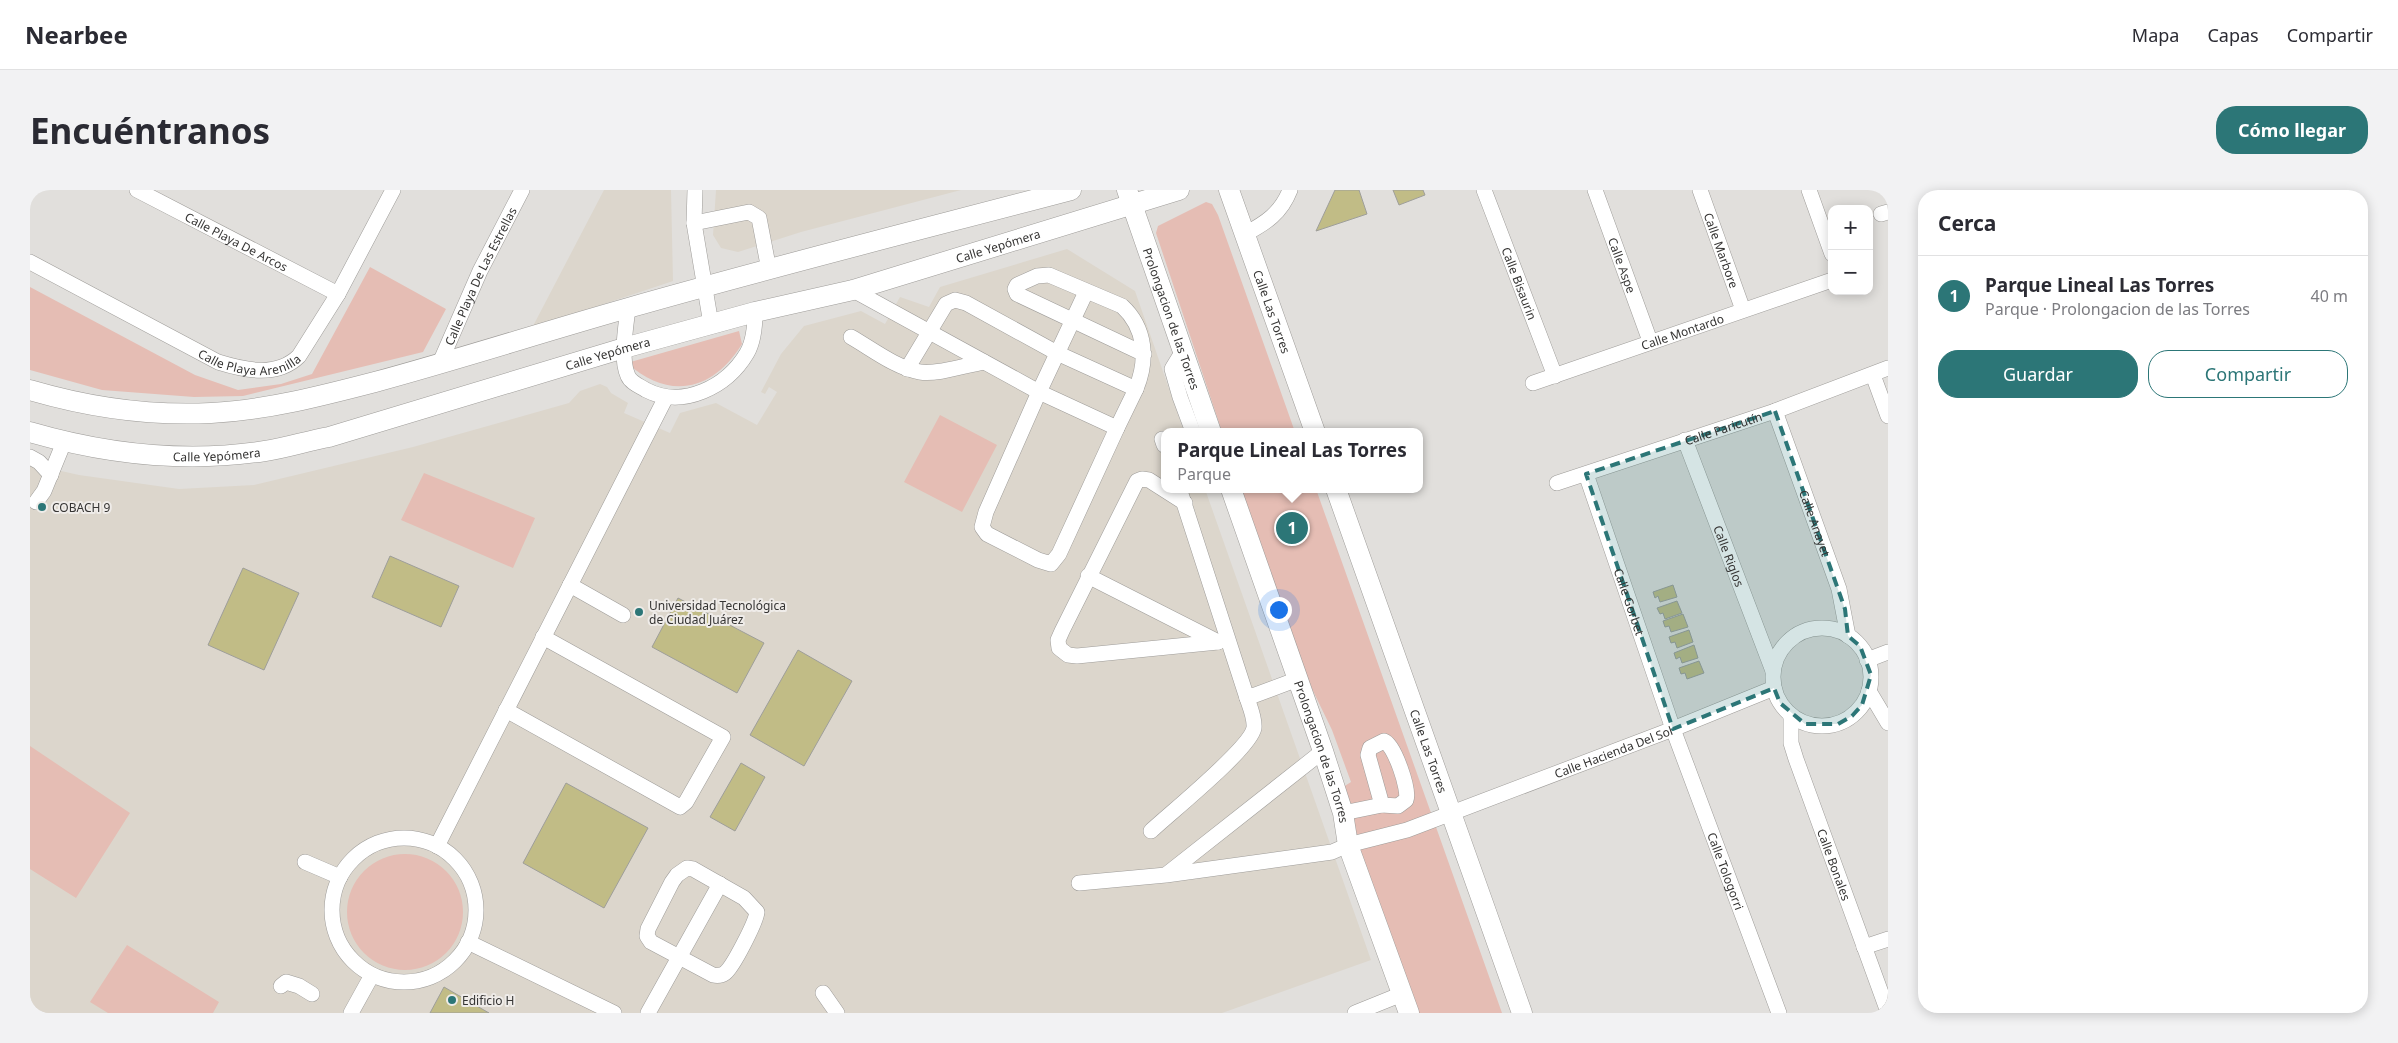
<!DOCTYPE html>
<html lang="es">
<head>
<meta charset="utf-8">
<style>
  body { margin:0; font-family:"Noto Sans",sans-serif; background:#f2f2f3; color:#2b2b33 }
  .controls { position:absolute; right:15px; top:15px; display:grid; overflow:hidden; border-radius:10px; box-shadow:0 2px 12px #0003 }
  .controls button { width:45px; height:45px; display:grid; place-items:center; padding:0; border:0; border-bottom:1px solid #e1e1e2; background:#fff; color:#2b2b33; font:25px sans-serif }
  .you { position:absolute; left:1248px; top:419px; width:18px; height:18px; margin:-12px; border:4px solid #fff; border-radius:50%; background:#1a73e8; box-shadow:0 0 0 8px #1a73e833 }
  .badge { display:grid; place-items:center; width:32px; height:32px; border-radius:50%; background:#2c7677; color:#fff; font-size:16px; font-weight:700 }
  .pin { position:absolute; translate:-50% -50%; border:2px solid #fff; box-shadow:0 1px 5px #0006 }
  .popup { position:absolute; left:1131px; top:238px; width:262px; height:65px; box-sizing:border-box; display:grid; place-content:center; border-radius:10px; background:#fff; filter:drop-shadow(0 1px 4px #0005); font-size:16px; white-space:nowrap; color:#7c7c81 }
  .popup b { font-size:19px; color:#2b2b33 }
  .popup::after { content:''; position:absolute; left:50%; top:100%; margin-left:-10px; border:10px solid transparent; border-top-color:#fff }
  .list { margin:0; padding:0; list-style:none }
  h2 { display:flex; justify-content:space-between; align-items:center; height:65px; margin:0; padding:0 20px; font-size:21px }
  h2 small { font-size:16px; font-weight:400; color:#7c7c81 }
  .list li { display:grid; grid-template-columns:32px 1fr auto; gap:15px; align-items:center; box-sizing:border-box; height:80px; padding:0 20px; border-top:1px solid #e1e1e2 }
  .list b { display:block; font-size:19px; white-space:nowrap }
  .list p { margin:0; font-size:16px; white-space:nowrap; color:#7c7c81 }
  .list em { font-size:16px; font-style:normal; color:#7c7c81 }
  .actions { display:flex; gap:10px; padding:15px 20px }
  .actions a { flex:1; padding:11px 0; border:1px solid #2c7677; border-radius:20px; text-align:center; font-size:18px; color:#2c7677 }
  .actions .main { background:#2c7677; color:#fff }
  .map { position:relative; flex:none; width:1858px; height:823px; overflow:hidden; border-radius:20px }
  header { display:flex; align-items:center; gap:30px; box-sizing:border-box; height:70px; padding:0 25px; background:#fff; border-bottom:1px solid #e1e1e2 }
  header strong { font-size:24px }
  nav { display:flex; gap:28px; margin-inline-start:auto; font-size:18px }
  .intro { display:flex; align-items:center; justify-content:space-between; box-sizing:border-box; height:120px; padding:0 30px }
  h1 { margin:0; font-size:35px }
  .button { padding:12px 22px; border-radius:20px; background:#2c7677; color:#fff; font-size:18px; font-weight:700 }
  main { display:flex; gap:30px; padding:0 30px }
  aside { flex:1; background:#fff; border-radius:20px; box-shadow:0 2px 12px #0003 }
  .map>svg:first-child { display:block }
  .built { fill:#dcd6cc }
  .green { fill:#e5bdb4 }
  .building { fill:#c1bc86; stroke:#9e9e9a }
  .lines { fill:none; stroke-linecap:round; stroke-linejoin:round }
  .minor-casing { stroke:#9e9c99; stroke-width:16 }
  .major-casing { stroke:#9e9c99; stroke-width:21 }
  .minor { stroke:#fff; stroke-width:15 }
  .major { stroke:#fff; stroke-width:20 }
  .marked { fill:#2c7677; fill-opacity:0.2; stroke:#2c7677; stroke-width:4; stroke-dasharray:10 6; stroke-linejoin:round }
  .poi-dot { fill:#2c7677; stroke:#efece9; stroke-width:2 }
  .labels { text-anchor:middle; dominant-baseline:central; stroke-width:4; stroke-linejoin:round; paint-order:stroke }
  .street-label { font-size:12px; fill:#353433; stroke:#efece9 }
  .poi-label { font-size:12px; fill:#353433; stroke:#efece9; text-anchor:start }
</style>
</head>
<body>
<header>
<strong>Nearbee</strong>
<nav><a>Mapa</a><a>Capas</a><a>Compartir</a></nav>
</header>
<div class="intro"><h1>Encuéntranos</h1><a class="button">Cómo llegar</a></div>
<main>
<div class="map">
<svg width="1858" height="823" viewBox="0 0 1858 823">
  <rect width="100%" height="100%" fill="#e1dfdc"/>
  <path class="built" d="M 574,0 L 641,0 L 643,91 L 502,138 Z
    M 686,0 L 931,0 L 771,42 L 708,62 L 691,58 L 683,45 Z
    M 1037,59 L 1105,101 L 1154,242 L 1134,242 L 1134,299 L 1175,299 L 1341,770 L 1192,823 L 0,823 L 0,274 L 49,285 L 149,299 L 224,295 L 383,257 L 539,213 L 550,201 L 570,194 L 577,197 L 581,203 L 598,213 L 594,223 L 640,243 L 650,223 L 686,213 L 727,235 L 747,202 L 739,197 L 735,204 L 731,202 L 751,164 L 774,136 L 831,121 L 855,134 L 870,107 L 899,117 L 910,97 Z"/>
  <path class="green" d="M 1176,12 L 1182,14 L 1188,25 L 1265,242 L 1192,242 L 1126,43 L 1128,36 Z
    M 340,77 L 416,119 L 393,162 L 213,206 L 164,207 L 72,200 L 0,180 L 0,97 L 165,185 L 208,200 L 251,194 L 282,184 Z
    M 709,141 L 712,154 C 683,201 639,211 597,173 Z
    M 910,225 L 967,255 L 932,322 L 874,292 Z
    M 394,283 L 505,328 L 483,378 L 371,330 Z
    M 1211,299 L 1286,299 L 1472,823 L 1379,823 L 1310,599 L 1321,592 L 1302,540 L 1268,470 Z
    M 0,556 L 100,623 L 46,708 L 0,679 Z
    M317 722a58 58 0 1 1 116 0a58 58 0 1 1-116 0Z
    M 97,755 L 189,812 L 183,823 L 78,823 L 60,812 Z"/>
  <path class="building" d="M 1305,0 L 1329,0 L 1337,24 L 1286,41 Z
    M 1363,0 L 1393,0 L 1395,5 L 1369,15 Z
    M 360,366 L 429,396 L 411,437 L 342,407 Z
    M 213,378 L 269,403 L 234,480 L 178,455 Z
    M 1643,395 L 1647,407 L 1630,412 L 1628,406 L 1625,408 L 1623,402 Z
    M 648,408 L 734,453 L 707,503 L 622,457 Z
    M 1647,411 L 1652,423 L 1635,429 L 1633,423 L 1630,424 L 1627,418 Z
    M 1653,424 L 1658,437 L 1641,442 L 1639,436 L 1635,437 L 1633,431 Z
    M 1659,440 L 1663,452 L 1647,458 L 1645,452 L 1641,453 L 1639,447 Z
    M 1664,455 L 1668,468 L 1652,473 L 1650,467 L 1646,469 L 1644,463 Z
    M 768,460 L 822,491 L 774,576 L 720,545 Z
    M 1669,471 L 1674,483 L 1657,489 L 1655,483 L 1651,484 L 1649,478 Z
    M 711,573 L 735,587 L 705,641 L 680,627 Z
    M 536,593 L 618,638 L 574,718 L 493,673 Z
    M 414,797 L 459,823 L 400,823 Z"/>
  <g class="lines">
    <g class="minor-casing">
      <g id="minor">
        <path id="s1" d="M 107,0 L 308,104"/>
        <path d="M 665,0 L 664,33 L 681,134"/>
        <path id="s2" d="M 1454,0 L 1525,186"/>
        <path id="s3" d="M 1565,0 L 1620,151"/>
        <path id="s4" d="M 1670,0 L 1713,120"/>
        <path d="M 1779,0 L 1802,64"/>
        <path d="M 1851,24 L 1858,22"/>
        <path d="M 664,33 L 719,22 L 729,28 L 739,80"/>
        <path d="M 1215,44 C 1236,33 1251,23 1260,0"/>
        <path id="s5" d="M 0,72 L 188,172 C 214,180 247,188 269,166 L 308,104 L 363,0"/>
        <path d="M 823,100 L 1009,202 L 1056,102"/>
        <path d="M 598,118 C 596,136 590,169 598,186 C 601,193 610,196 616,200 C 653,219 697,197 717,163 C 724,151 725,136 725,122"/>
        <path d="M 821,147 C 842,159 866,178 890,182 C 907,185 936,175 954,172"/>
        <path d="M 1153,161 L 1142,179 L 1150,207 L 1163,242"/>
        <path id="s6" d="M 409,175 L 450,81 L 492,0"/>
        <path d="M 877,179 L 916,114 L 925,110 L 936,113 L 1027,163 L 1106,199 L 1087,238"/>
        <path d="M 1843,185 L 1858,226"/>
        <path id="s7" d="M 1503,193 L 1802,90"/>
        <path d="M 1106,199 C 1118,170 1116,138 1092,116 L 1019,85 L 1007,86 L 987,95 L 985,99 L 987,104 L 1114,164"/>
        <path d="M 1009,202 L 1087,238 L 1029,364 L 1021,374 L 1008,370 L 957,344 L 952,337 L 956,322 Z"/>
        <path id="s8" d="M 1745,221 L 1809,399 L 1818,446"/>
        <path d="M 1132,249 L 1134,255"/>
        <path id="s9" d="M 1655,250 L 1743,481"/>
        <path d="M 0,267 L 9,272 L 21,285"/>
        <path id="s10" d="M 1556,284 L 1643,539 L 1749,823"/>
        <path id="s11" d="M 1527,293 L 1745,221 L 1858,178"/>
        <path d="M 1151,304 L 1217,508 L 1268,489"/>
        <path d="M 6,312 L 14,301 L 34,252"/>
        <path d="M 1155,313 L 1119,290 L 1112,289 L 1107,291 L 1032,441 L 1028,450 L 1029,458 L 1038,465 L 1047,466 L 1188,452"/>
        <path d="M 1058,386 L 1188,452"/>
        <path d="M 540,395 L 593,425"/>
        <circle cx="1792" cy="487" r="49"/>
        <path d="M 1837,470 L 1858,462"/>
        <path d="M 1839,501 L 1858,533"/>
        <path d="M 476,520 L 650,617 L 656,612 L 693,547 L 513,447"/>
        <path id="s12" d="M 1761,526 L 1761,553 L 1766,569 L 1858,822"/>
        <path d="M 1354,551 C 1364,554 1380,600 1376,610 L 1368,616 L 1352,615 L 1338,565 L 1340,558 Z"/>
        <path d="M 1313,623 L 1352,615"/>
        <path d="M 1121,641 C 1140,623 1220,559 1224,538 C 1225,528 1220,517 1217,508"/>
        <circle cx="374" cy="720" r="72"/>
        <path d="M 407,656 L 636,207"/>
        <path d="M 275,672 L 310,687"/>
        <path d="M 657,678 L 663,679 L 714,708 L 727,722 C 726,732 703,777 695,783 C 691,786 688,786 683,785 L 621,752 L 617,746 L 618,739 L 642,692 L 647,685 Z"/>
        <path d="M 1137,684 L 1293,561"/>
        <path id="s13" d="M 1049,693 L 1136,685 L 1302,662 L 1318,655 L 1377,640 L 1643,539 L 1744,498"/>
        <path d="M 438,752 L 584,823"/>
        <path d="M 1834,757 L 1858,749"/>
        <path d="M 251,796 L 256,792 L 269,796 L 282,804"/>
        <path d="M 793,803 L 807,823"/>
        <path d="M 321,823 L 342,785"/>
        <path d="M 618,823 L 690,694"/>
        <path d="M 1325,823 L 1372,804"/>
      </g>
    </g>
    <g class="major-casing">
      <g id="major">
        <path id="s14" d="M 1097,0 L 1181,242"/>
        <path id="s15" d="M 1199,0 L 1285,242"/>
        <path d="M 0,200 C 58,217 121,226 181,223 C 237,220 291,206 345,192 C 430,169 513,142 598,118 C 745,76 893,39 1041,0"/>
        <path id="s16" d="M 0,242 C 76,264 156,273 235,261 C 256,258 277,251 299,247 L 594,158 L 725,122 L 823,100 L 1149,0"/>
        <path id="s17" d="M 1201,299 L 1293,561 L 1313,623 L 1318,655 L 1379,823"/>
        <path id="s18" d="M 1306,299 L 1492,823"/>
      </g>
    </g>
    <use href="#minor" class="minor"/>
    <use href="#major" class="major"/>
  </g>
  <path class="marked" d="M 1745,221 L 1815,419 L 1818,446 L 1830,456 L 1841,485 L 1832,515 L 1822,526 L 1808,534 L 1775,534 L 1750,513 L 1744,498 L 1643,539 L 1556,284 Z"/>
  <g class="poi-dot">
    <circle cx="12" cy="317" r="5"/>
    <circle cx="609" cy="422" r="5"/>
    <circle cx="422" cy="810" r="5"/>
  </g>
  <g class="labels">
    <g class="street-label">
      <text stroke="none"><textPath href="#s1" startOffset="112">Calle Playa De Arcos</textPath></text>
      <text stroke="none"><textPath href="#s16" startOffset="999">Calle Yepómera</textPath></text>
      <text stroke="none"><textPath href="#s4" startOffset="64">Calle Marbore</textPath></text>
      <text stroke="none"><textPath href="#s3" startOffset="80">Calle Aspe</textPath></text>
      <text stroke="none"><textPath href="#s6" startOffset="98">Calle Playa De Las Estrellas</textPath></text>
      <text stroke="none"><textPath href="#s2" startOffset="100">Calle Bisaurin</textPath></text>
      <text stroke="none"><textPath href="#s15" startOffset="129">Calle Las Torres</textPath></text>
      <text stroke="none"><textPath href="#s14" startOffset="136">Prolongacion de las Torres</textPath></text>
      <text stroke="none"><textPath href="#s7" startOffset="158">Calle Montardo</textPath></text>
      <text stroke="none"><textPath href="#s5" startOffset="245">Calle Playa Arenilla</textPath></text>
      <text stroke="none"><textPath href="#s16" startOffset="594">Calle Yepómera</textPath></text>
      <text stroke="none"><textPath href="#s11" startOffset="175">Calle Paricutín</textPath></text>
      <text stroke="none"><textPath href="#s16" startOffset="189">Calle Yepómera</textPath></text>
      <text stroke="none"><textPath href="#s8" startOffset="119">Calle Anayet</textPath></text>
      <text stroke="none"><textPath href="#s9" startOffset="124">Calle Riglos</textPath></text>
      <text stroke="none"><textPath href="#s10" startOffset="135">Calle Gorbet</textPath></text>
      <text stroke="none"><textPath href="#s17" startOffset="278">Prolongacion de las Torres</textPath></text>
      <text stroke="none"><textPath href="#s18" startOffset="278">Calle Las Torres</textPath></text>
      <text stroke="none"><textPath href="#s13" startOffset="554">Calle Hacienda Del Sol</textPath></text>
      <text stroke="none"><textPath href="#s12" startOffset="156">Calle Bonales</textPath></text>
      <text stroke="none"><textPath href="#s10" startOffset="421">Calle Tologorri</textPath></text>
    </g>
    <g class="poi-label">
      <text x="22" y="317">COBACH 9</text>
      <text x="619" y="415">Universidad Tecnológica<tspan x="619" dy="14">de Ciudad Juárez</tspan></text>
      <text x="432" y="810">Edificio H</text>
    </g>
  </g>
</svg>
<div class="controls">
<button>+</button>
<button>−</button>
</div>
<div class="you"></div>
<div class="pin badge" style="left:1262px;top:338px">1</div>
<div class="popup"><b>Parque Lineal Las Torres</b>Parque</div>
</div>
<aside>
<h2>Cerca<small></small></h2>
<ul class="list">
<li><span class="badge">1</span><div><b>Parque Lineal Las Torres</b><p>Parque · Prolongacion de las Torres</p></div><em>40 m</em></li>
</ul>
<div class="actions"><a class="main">Guardar</a><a>Compartir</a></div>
</aside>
</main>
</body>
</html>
